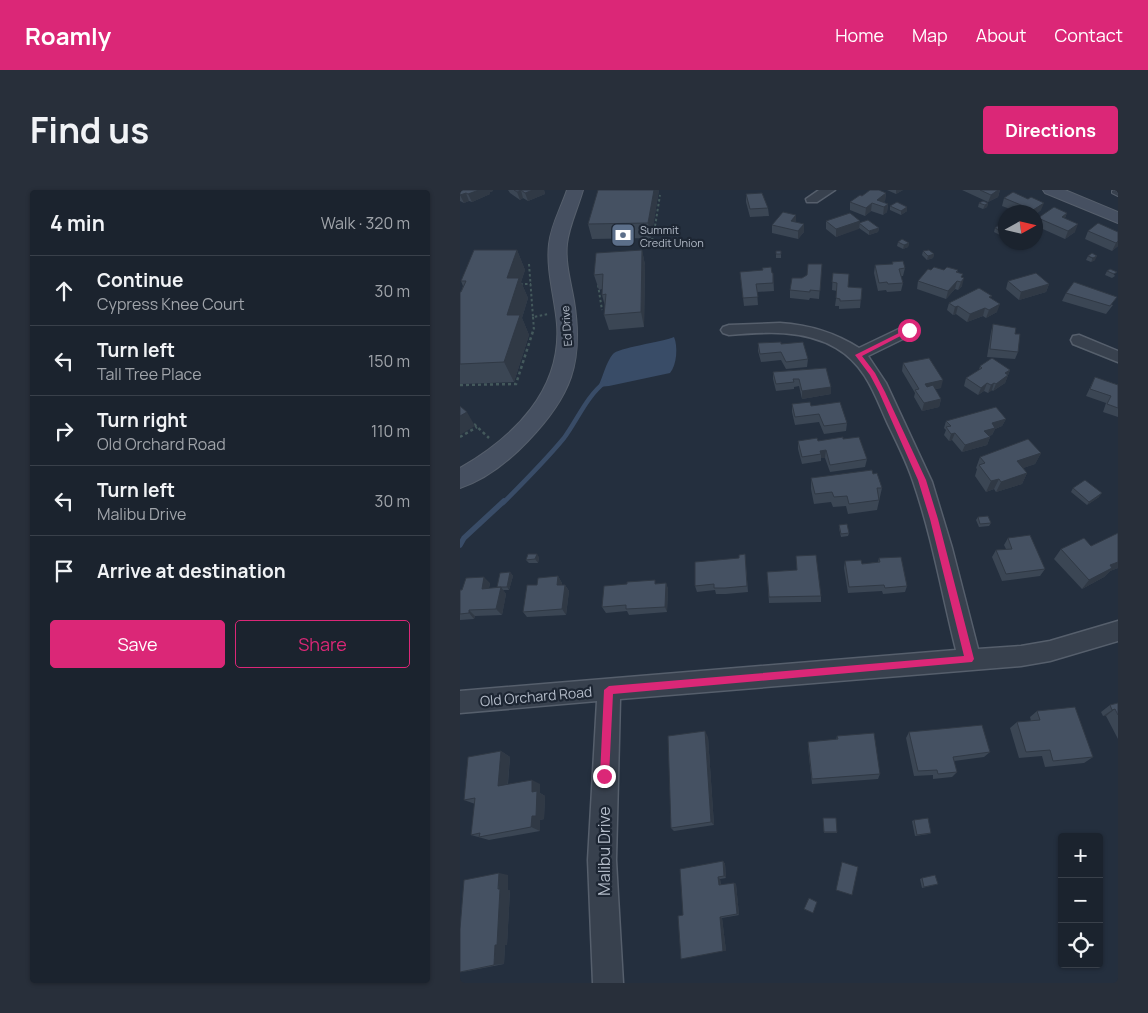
<!DOCTYPE html>
<html lang="en">
<head>
<meta charset="utf-8">
<style>
  body { margin:0; font-family:Manrope,sans-serif; background:#282f3a; color:#f1f3f6 }
  .controls { position:absolute; right:15px; bottom:15px; display:grid; overflow:hidden; border-radius:5px; box-shadow:0 1px 4px #0004 }
  .controls button { width:45px; height:45px; display:grid; place-items:center; padding:0; border:0; border-bottom:1px solid #39404a; background:#1b232e; color:#f1f3f6; font:25px sans-serif }
  .compass { position:absolute; left:538px; top:15px; width:45px; height:45px; border-radius:50%; background:#1b232e; box-shadow:0 1px 4px #0004; rotate:82deg }
  .stop { position:absolute; width:15px; height:15px; margin:-11px; border:4px solid #db2777; border-radius:50%; background:#fff }
  .stop.end { background:#db2777; border-color:#fff; box-shadow:0 1px 5px #0008 }
  .list { margin:0; padding:0; list-style:none }
  h2 { display:flex; justify-content:space-between; align-items:center; height:65px; margin:0; padding:0 20px; font-size:21px }
  h2 small { font-size:16px; font-weight:400; color:#a0a4aa }
  .list li { display:grid; grid-template-columns:32px 1fr auto; gap:15px; align-items:center; box-sizing:border-box; height:70px; padding:0 20px; border-top:1px solid #39404a }
  .list b { display:block; font-size:19px; white-space:nowrap }
  .list p { margin:0; font-size:16px; white-space:nowrap; color:#a0a4aa }
  .list em { font-size:16px; font-style:normal; color:#a0a4aa }
  .actions { display:flex; gap:10px; padding:15px 20px }
  .actions a { flex:1; padding:11px 0; border:1px solid #db2777; border-radius:5px; text-align:center; font-size:18px; color:#db2777 }
  .actions .main { background:#db2777; color:#fff }
  .icon { flex:none; width:28px; height:28px; fill:none; stroke:currentColor; stroke-width:2; stroke-linecap:round; stroke-linejoin:round }
  .map { position:relative; flex:none; width:658px; height:793px; overflow:hidden; border-radius:5px }
  header { display:flex; align-items:center; gap:30px; box-sizing:border-box; height:70px; padding:0 25px; background:#db2777; color:#fff }
  header strong { font-size:24px }
  nav { display:flex; gap:28px; margin-inline-start:auto; font-size:18px }
  .intro { display:flex; align-items:center; justify-content:space-between; box-sizing:border-box; height:120px; padding:0 30px }
  h1 { margin:0; font-size:35px }
  .button { padding:12px 22px; border-radius:5px; background:#db2777; color:#fff; font-size:18px; font-weight:700 }
  main { display:flex; gap:30px; padding:0 30px }
  aside { flex:1; background:#1b232e; border-radius:5px; box-shadow:0 1px 4px #0004 }
  .map>svg:first-child { display:block }
  .water { fill:#394c67 }
  .lines { fill:none; stroke-linecap:round; stroke-linejoin:round }
  .stream-far1 { stroke:#394c67; stroke-width:4.5 }
  .stream { stroke:#394c67; stroke-width:5.5 }
  .lane-casing { stroke:#565f6c; stroke-width:2 }
  .street-casing { stroke:#565f6c; stroke-width:3 }
  .secondary-casing { stroke:#565f6c; stroke-width:2 }
  .path-far1 { stroke:#44595c; stroke-width:2; stroke-dasharray:2.5 2.5; stroke-linecap:butt }
  .path { stroke:#44595c; stroke-width:2.5; stroke-dasharray:3 3; stroke-linecap:butt }
  .lane { fill:#38414e; fill-rule:evenodd }
  .street { fill:#38414e; fill-rule:evenodd }
  .secondary { fill:#465061; fill-rule:evenodd }
  .wall { fill:#3b4654 }
  .shaded-wall { fill:#303945 }
  .building { fill:#455162; stroke:#303945 }
  .route { fill:#db2777 }
  .labels { text-anchor:middle; dominant-baseline:central; stroke-width:4.5; stroke-linejoin:round; paint-order:stroke }
  .far-poi-label { font-size:11px; fill:#b4bcc9; stroke:#1d2633; text-anchor:start }
  .far-street-label { font-size:11px; fill:#b4bcc9; stroke:#1d2633 }
  .street-label { font-size:14px; fill:#b4bcc9; stroke:#1d2633 }
  .near-street-label { font-size:16px; fill:#b4bcc9; stroke:#1d2633 }
</style>
</head>
<body>
<header>
<strong>Roamly</strong>
<nav><a>Home</a><a>Map</a><a>About</a><a>Contact</a></nav>
</header>
<div class="intro"><h1>Find us</h1><a class="button">Directions</a></div>
<main>
<aside>
<h2>4 min<small>Walk · 320 m</small></h2>
<ul class="list">
<li><svg class="icon" aria-label="ahead" viewBox="0 0 24 24"><path d="M12 20V5M6 11l6-6 6 6"/></svg><div><b>Continue</b><p>Cypress Knee Court</p></div><em>30 m</em></li>
<li><svg class="icon" aria-label="left" viewBox="0 0 24 24"><path d="M17 20v-9H6M10 6l-5 5 5 5"/></svg><div><b>Turn left</b><p>Tall Tree Place</p></div><em>150 m</em></li>
<li><svg class="icon" aria-label="right" viewBox="0 0 24 24"><path d="M7 20v-9h11M14 6l5 5-5 5"/></svg><div><b>Turn right</b><p>Old Orchard Road</p></div><em>110 m</em></li>
<li><svg class="icon" aria-label="left" viewBox="0 0 24 24"><path d="M17 20v-9H6M10 6l-5 5 5 5"/></svg><div><b>Turn left</b><p>Malibu Drive</p></div><em>30 m</em></li>
<li><svg class="icon" aria-label="arrive" viewBox="0 0 24 24"><path d="M6 21V4h12l-3 4 3 4H6"/></svg><div><b>Arrive at destination</b></div></li>
</ul>
<div class="actions"><a class="main">Save</a><a>Share</a></div>
</aside>
<div class="map">
<svg width="658" height="793" viewBox="0 0 658 793">
  <rect width="100%" height="100%" fill="#242f3e"/>
  <path class="water" d="M 214,147 C 218,156 217,175 210,183 L 149,196 L 138,197 C 143,187 146,172 153,164 C 157,158 202,152 214,147 Z"/>
  <g class="lines">
    <path class="stream-far1" d="M 43,313 C 64,292 85,271 104,248 C 118,229 126,207 145,192"/>
    <path class="stream" d="M 0,355 L 4,348 L 44,311"/>
    <g class="lane-casing">
      <path id="lane" d="M 654,0 L 658,2 L 658,6 L 652,3 L 652,1 Z"/>
    </g>
    <g class="street-casing">
      <path id="street" d="M 359,0 L 375,0 L 357,12 L 347,12 L 346,9 Z
        M 320,133 C 349,135 374,142 399,158 L 443,137 L 455,137 L 457,140 L 455,143 L 408,166 L 426,193 L 472,292 L 492,358 L 518,459 L 561,456 L 590,451 L 658,431 L 658,451 L 590,471 L 561,476 L 160,509 L 156,670 L 163,793 L 133,793 L 128,670 L 137,511 L 0,523 L 0,501 L 496,460 C 482,404 472,346 453,291 C 446,270 436,251 427,232 C 414,203 405,175 376,158 C 344,139 305,142 269,145 L 263,143 L 261,140 L 263,137 L 269,135 Z
        M 619,145 L 658,161 L 658,172 L 613,154 L 611,150 L 613,146 Z"/>
    </g>
    <g class="secondary-casing">
      <path id="secondary" d="M 107,0 L 123,0 C 118,18 109,36 107,54 C 105,73 111,93 114,111 C 124,173 111,206 68,251 C 50,270 25,290 0,298 L 0,278 C 54,247 102,200 97,134 C 95,109 86,80 89,54 C 91,35 101,18 107,0 Z
        M 583,0 L 605,0 L 658,22 L 658,33 L 585,3 Z"/>
    </g>
    <path class="path-far1" d="M 181,49 L 193,49 L 200,5
      M 69,74 L 73,127 L 89,124
      M 60,94 L 71,94
      M 138,95 L 142,120
      M 73,127 L 74,140"/>
    <path class="path" d="M 0,195 L 56,194 L 74,138
      M 14,234 L 29,248
      M 0,247 L 17,237"/>
    <use href="#lane" class="lane"/>
    <use href="#street" class="street"/>
    <use href="#secondary" class="secondary"/>
  </g>
  <path class="wall" d="M 0,0 L 33,0 L 33,1 L 30,2 L 30,4 L 12,12 L 9,11 L 4,13 L 0,11 Z
    M 48,0 L 84,0 L 85,4 L 68,11 L 63,8 L 60,10 L 50,3 Z
    M 199,0 L 191,48 L 132,49 L 128,34 Z
    M 427,0 L 443,0 L 436,4 Z
    M 502,0 L 540,0 L 538,7 L 528,12 Z
    M 426,3 L 425,11 L 423,12 L 428,14 L 427,22 L 423,25 L 411,21 L 405,26 L 390,20 L 390,12 L 402,6 Z
    M 286,4 L 308,18 L 309,26 L 290,27 L 286,12 Z
    M 544,8 L 581,20 L 576,24 L 576,22 L 558,22 L 542,16 Z
    M 519,13 L 528,13 L 527,17 L 523,19 L 518,17 Z
    M 430,16 L 447,17 L 447,21 L 441,25 L 430,20 Z
    M 607,23 L 605,28 L 615,42 L 605,49 L 576,36 L 578,28 Z
    M 366,31 L 399,33 L 419,38 L 418,42 L 409,45 L 399,38 L 376,47 L 366,39 Z
    M 336,32 L 344,34 L 344,42 L 338,49 L 312,43 L 312,35 Z
    M 535,38 L 546,38 L 546,43 L 542,46 L 534,42 Z
    M 628,41 L 658,42 L 658,56 L 652,61 L 625,49 Z
    M 438,52 L 449,53 L 448,57 L 443,59 L 437,56 Z
    M 57,60 L 65,80 L 61,92 L 68,108 L 62,128 L 69,145 L 54,192 L 0,194 L 0,102 L 1,102 L 3,96 L 1,91 Z
    M 182,60 L 185,75 L 184,137 L 149,140 L 144,125 L 145,116 L 142,105 L 142,99 L 139,100 L 134,85 Z
    M 316,61 L 321,61 L 321,68 L 316,68 Z
    M 463,61 L 474,64 L 473,68 L 467,70 L 462,65 Z
    M 628,66 L 635,70 L 631,72 L 626,70 Z
    M 432,72 L 445,78 L 443,86 L 441,86 L 443,93 L 441,101 L 427,102 L 426,100 L 418,101 L 414,83 L 415,75 L 432,74 Z
    M 362,74 L 359,109 L 350,108 L 349,110 L 330,108 L 330,100 L 342,88 L 347,85 Z
    M 650,79 L 655,86 L 652,88 L 645,85 L 647,81 Z
    M 471,80 L 498,80 L 497,83 L 502,87 L 502,96 L 498,100 L 495,99 L 486,109 L 457,99 L 458,91 Z
    M 280,82 L 313,83 L 314,101 L 297,102 L 298,115 L 284,116 Z
    M 373,83 L 388,97 L 402,98 L 400,118 L 379,119 L 379,116 L 375,116 L 377,101 L 372,100 Z
    M 548,91 L 589,94 L 586,102 L 559,110 L 546,99 Z
    M 606,103 L 653,115 L 646,124 L 602,111 Z
    M 531,109 L 537,122 L 526,128 L 523,126 L 507,132 L 496,124 L 493,125 L 487,120 L 489,113 Z
    M 533,134 L 555,144 L 558,162 L 555,169 L 527,167 L 531,142 Z
    M 298,153 L 321,154 L 348,169 L 347,177 L 326,179 L 321,170 L 301,172 L 298,161 Z
    M 443,173 L 481,198 L 475,199 L 481,209 L 479,217 L 462,221 L 454,207 L 455,203 L 442,181 Z
    M 520,176 L 550,180 L 545,193 L 533,201 L 532,200 L 528,203 L 524,201 L 518,205 L 504,196 L 506,188 L 519,180 Z
    M 366,178 L 371,204 L 342,209 L 339,196 L 334,197 L 334,199 L 316,201 L 313,189 L 313,182 Z
    M 635,187 L 658,195 L 658,227 L 643,222 L 646,213 L 626,206 Z
    M 332,214 L 351,216 L 387,233 L 386,241 L 364,244 L 359,232 L 335,235 L 332,222 Z
    M 546,229 L 542,236 L 535,239 L 532,245 L 529,246 L 530,247 L 527,255 L 502,262 L 492,250 L 489,251 L 484,245 L 486,240 L 484,238 L 486,231 Z
    M 383,249 L 407,269 L 405,277 L 370,282 L 365,268 L 361,268 L 361,271 L 342,274 L 338,259 L 338,251 L 358,251 Z
    M 581,263 L 575,274 L 563,278 L 567,283 L 562,294 L 536,302 L 534,299 L 526,302 L 515,286 L 517,279 L 516,278 L 520,267 Z
    M 413,284 L 422,298 L 417,320 L 388,324 L 386,316 L 373,317 L 371,312 L 354,314 L 351,299 L 351,288 Z
    M 613,298 L 639,307 L 627,315 L 611,302 Z
    M 518,327 L 531,333 L 529,336 L 519,337 L 516,330 Z
    M 379,335 L 389,343 L 388,346 L 381,347 L 379,338 Z
    M 658,343 L 658,378 L 650,381 L 644,387 L 622,399 L 594,369 L 601,359 L 631,356 Z
    M 548,348 L 585,379 L 580,386 L 542,391 L 532,367 L 536,360 L 546,359 L 544,355 Z
    M 285,364 L 288,402 L 266,404 L 256,404 L 255,400 L 237,402 L 235,396 Z
    M 336,366 L 361,406 L 361,412 L 309,413 L 307,382 L 337,380 Z
    M 79,367 L 78,373 L 69,373 L 66,370 Z
    M 419,368 L 447,396 L 445,402 L 423,404 L 422,401 L 388,403 L 384,378 L 385,371 L 402,374 L 418,372 Z
    M 50,382 L 53,386 L 49,400 L 43,400 L 46,404 L 42,425 L 15,426 L 14,429 L 0,430 L 0,400 L 30,393 L 29,398 L 37,398 Z
    M 98,386 L 102,393 L 102,395 L 105,395 L 109,401 L 106,425 L 67,427 L 63,422 L 77,395 Z
    M 206,393 L 208,399 L 207,422 L 169,425 L 167,421 L 146,423 L 142,417 L 196,394 Z
    M 658,513 L 658,549 L 646,526 L 643,526 L 641,522 L 650,515 Z
    M 577,521 L 633,567 L 624,573 L 585,577 L 582,566 L 559,568 L 550,538 L 557,532 L 571,531 L 570,527 Z
    M 449,542 L 530,562 L 524,567 L 494,571 L 497,582 L 492,587 L 473,589 L 473,585 L 454,586 L 446,548 Z
    M 377,546 L 420,584 L 418,589 L 352,594 L 348,558 L 348,552 L 376,550 Z
    M 248,547 L 254,635 L 214,641 L 211,638 Z
    M 41,561 L 50,567 L 48,594 L 80,594 L 80,603 L 85,606 L 84,629 L 80,630 L 80,641 L 29,650 L 11,645 L 15,614 L 4,610 Z
    M 363,628 L 377,642 L 377,643 L 364,643 Z
    M 454,630 L 471,643 L 469,644 L 455,646 L 452,631 Z
    M 263,671 L 265,674 L 266,688 L 260,689 L 261,695 L 274,693 L 276,694 L 279,725 L 262,728 L 266,761 L 223,725 Z
    M 48,685 L 48,700 L 50,700 L 47,755 L 45,755 L 44,774 L 8,781 L 0,782 L 0,739 Z
    M 462,688 L 478,694 L 462,698 L 460,689 Z"/>
  <path class="shaded-wall" d="M 19,0 L 33,0 L 33,1 L 30,2 L 30,4 L 12,12 L 8,4 Z
    M 61,0 L 63,8 L 60,10 L 57,2 Z
    M 73,0 L 84,0 L 85,4 L 68,11 L 65,3 Z
    M 194,0 L 199,0 L 191,48 L 188,33 Z
    M 436,0 L 443,0 L 436,4 Z
    M 538,0 L 540,0 L 538,7 L 528,12 L 531,5 Z
    M 6,3 L 9,11 L 4,13 L 0,5 Z
    M 426,3 L 425,11 L 419,15 L 417,10 Z
    M 412,13 L 411,21 L 405,26 L 406,18 Z
    M 528,13 L 527,17 L 523,19 L 525,15 Z
    M 584,13 L 581,20 L 576,24 L 576,22 L 572,22 L 573,20 Z
    M 428,14 L 427,22 L 423,25 L 424,17 Z
    M 447,17 L 447,21 L 441,25 L 441,21 Z
    M 607,23 L 604,30 L 602,27 Z
    M 336,25 L 336,33 L 331,31 Z
    M 400,31 L 399,39 L 376,47 L 376,39 Z
    M 344,34 L 344,42 L 338,49 L 338,41 Z
    M 618,34 L 615,42 L 605,49 L 608,41 Z
    M 419,38 L 418,42 L 409,45 L 409,41 Z
    M 546,40 L 546,43 L 542,46 L 543,42 Z
    M 658,51 L 658,56 L 652,61 L 656,53 Z
    M 449,53 L 448,57 L 443,59 L 444,55 Z
    M 57,60 L 65,80 L 61,92 L 68,108 L 62,128 L 69,145 L 54,192 L 44,172 L 47,88 Z
    M 182,60 L 185,75 L 184,137 L 181,122 Z
    M 474,64 L 473,68 L 467,70 L 468,66 Z
    M 637,66 L 635,70 L 631,72 L 633,68 Z
    M 504,88 L 502,96 L 498,100 L 501,92 Z
    M 497,91 L 495,99 L 486,109 L 488,101 Z
    M 589,94 L 586,102 L 559,110 L 561,102 Z
    M 540,114 L 537,122 L 526,128 L 529,120 Z
    M 498,116 L 496,124 L 493,125 L 495,117 Z
    M 525,118 L 523,126 L 507,132 L 510,124 Z
    M 550,180 L 545,193 L 533,201 L 536,194 L 545,183 Z
    M 483,190 L 481,198 L 463,201 L 465,194 Z
    M 527,193 L 524,201 L 518,205 L 521,198 Z
    M 534,193 L 532,200 L 528,203 L 531,195 Z
    M 371,197 L 371,204 L 342,209 L 342,201 Z
    M 481,209 L 479,217 L 462,221 L 464,213 Z
    M 7,222 L 15,236 L 0,245 L 0,226 Z
    M 546,229 L 542,236 L 535,239 L 532,245 L 522,248 L 524,241 L 532,233 Z
    M 495,243 L 492,250 L 489,251 L 491,244 Z
    M 530,247 L 527,255 L 502,262 L 505,255 Z
    M 366,260 L 365,268 L 361,268 L 361,264 L 360,261 Z
    M 581,263 L 575,274 L 552,282 L 557,271 Z
    M 567,283 L 562,294 L 536,302 L 541,292 Z
    M 539,289 L 534,299 L 526,302 L 531,291 Z
    M 642,303 L 639,307 L 627,315 L 629,312 Z
    M 77,364 L 79,367 L 78,373 L 75,369 Z
    M 658,372 L 658,378 L 650,381 L 644,387 L 622,399 L 629,390 L 650,375 Z
    M 50,382 L 53,386 L 49,400 L 47,397 Z
    M 98,386 L 102,393 L 101,402 L 97,395 Z
    M 24,387 L 30,393 L 27,405 L 22,399 Z
    M 206,393 L 208,399 L 207,422 L 205,417 Z
    M 105,395 L 109,401 L 106,425 L 102,419 Z
    M 41,397 L 46,404 L 42,425 L 36,419 Z
    M 9,420 L 15,426 L 14,429 L 9,423 Z
    M 655,519 L 646,526 L 643,526 L 652,520 Z
    M 245,541 L 248,547 L 254,635 L 251,632 Z
    M 41,561 L 50,567 L 47,600 L 38,596 Z
    M 72,590 L 80,594 L 80,603 L 85,606 L 84,629 L 80,630 L 80,641 L 71,637 Z
    M 263,671 L 265,674 L 266,688 L 264,686 Z
    M 39,683 L 48,685 L 48,700 L 50,700 L 47,755 L 37,755 Z
    M 258,687 L 260,689 L 261,697 L 259,695 Z
    M 274,693 L 276,694 L 279,725 L 277,724 Z
    M 260,727 L 262,728 L 266,761 L 263,761 Z
    M 35,755 L 45,755 L 44,774 L 34,775 Z"/>
  <path class="building" d="M 0,0 L 19,0 L 8,4 L 6,3 L 0,5 Z
    M 54,0 L 73,0 L 65,3 L 61,0 L 57,2 Z
    M 138,0 L 194,0 L 188,33 L 128,34 Z
    M 410,0 L 419,0 L 426,3 L 417,10 L 428,14 L 424,17 L 412,13 L 406,18 L 390,12 L 400,5 L 402,6 Z
    M 520,0 L 538,0 L 531,5 Z
    M 553,2 L 568,9 L 571,7 L 584,13 L 573,20 L 544,8 Z
    M 302,3 L 308,18 L 290,19 L 286,4 Z
    M 523,11 L 528,13 L 525,15 L 519,13 Z
    M 437,12 L 447,17 L 441,21 L 430,16 Z
    M 594,17 L 607,23 L 602,27 L 618,34 L 608,41 L 578,28 Z
    M 323,22 L 336,25 L 331,31 L 344,34 L 338,41 L 312,35 Z
    M 390,23 L 400,31 L 376,39 L 366,31 Z
    M 408,30 L 419,38 L 409,41 L 399,33 Z
    M 638,33 L 658,42 L 658,51 L 656,53 L 628,41 Z
    M 539,35 L 546,38 L 546,40 L 543,42 L 535,38 Z
    M 442,49 L 449,53 L 444,55 L 438,52 Z
    M 14,60 L 57,60 L 47,88 L 59,88 L 47,125 L 60,125 L 44,172 L 0,174 L 0,102 L 1,102 L 6,91 L 1,91 Z
    M 182,60 L 181,122 L 144,125 L 146,104 L 142,105 L 143,84 L 134,85 L 136,63 Z
    M 469,60 L 474,64 L 468,66 L 463,61 Z
    M 316,61 L 321,61 L 321,64 L 316,64 Z
    M 632,63 L 637,66 L 633,68 L 628,66 Z
    M 443,71 L 445,78 L 439,79 L 443,93 L 428,94 L 427,92 L 419,93 L 415,75 L 433,74 L 432,72 Z
    M 348,74 L 362,74 L 360,101 L 350,100 L 350,102 L 330,100 L 332,88 L 342,88 L 347,85 Z
    M 311,77 L 312,83 L 313,83 L 313,93 L 296,94 L 298,107 L 283,108 L 280,82 L 303,80 L 302,78 Z
    M 474,77 L 484,80 L 487,77 L 498,80 L 496,82 L 503,84 L 501,87 L 504,88 L 501,92 L 497,91 L 488,101 L 458,91 L 468,79 L 471,80 Z
    M 650,79 L 657,82 L 654,84 L 647,81 Z
    M 373,83 L 389,84 L 388,97 L 402,98 L 401,110 L 380,111 L 380,109 L 376,108 L 377,93 L 372,92 Z
    M 576,83 L 589,94 L 561,102 L 548,91 Z
    M 614,92 L 657,107 L 650,116 L 606,103 Z
    M 519,98 L 532,106 L 529,107 L 540,114 L 529,120 L 525,118 L 510,124 L 498,116 L 495,117 L 489,113 Z
    M 533,134 L 556,138 L 555,144 L 560,144 L 558,162 L 530,159 Z
    M 321,152 L 321,154 L 343,152 L 348,169 L 326,172 L 321,162 L 300,164 L 298,153 Z
    M 469,168 L 483,190 L 465,194 L 467,197 L 473,195 L 481,209 L 464,213 L 455,200 L 459,199 L 443,173 Z
    M 532,168 L 550,180 L 545,183 L 548,185 L 536,194 L 534,193 L 531,195 L 527,193 L 521,198 L 506,188 L 522,178 L 520,176 Z
    M 366,178 L 371,197 L 342,201 L 339,189 L 333,189 L 334,192 L 316,194 L 313,182 Z
    M 635,187 L 658,195 L 658,218 L 647,214 L 651,206 L 630,199 Z
    M 350,212 L 351,216 L 380,212 L 387,233 L 364,236 L 359,224 L 335,227 L 332,214 Z
    M 0,216 L 7,222 L 0,226 Z
    M 536,217 L 546,229 L 532,233 L 535,238 L 524,241 L 530,247 L 505,255 L 495,243 L 491,244 L 486,237 L 491,236 L 486,231 Z
    M 383,247 L 383,249 L 399,247 L 407,269 L 370,275 L 366,260 L 360,261 L 361,264 L 342,267 L 338,251 L 357,248 L 358,251 Z
    M 568,249 L 581,263 L 557,271 L 567,283 L 541,292 L 539,289 L 531,291 L 519,275 L 525,273 L 520,267 Z
    M 412,280 L 413,284 L 417,283 L 422,298 L 417,298 L 419,310 L 389,314 L 387,306 L 374,307 L 372,302 L 355,304 L 351,288 Z
    M 625,290 L 642,303 L 629,312 L 613,298 Z
    M 528,326 L 531,333 L 520,334 L 518,327 Z
    M 387,334 L 389,343 L 381,344 L 379,335 Z
    M 658,343 L 658,372 L 650,375 L 652,378 L 629,390 L 601,359 L 624,348 L 631,356 Z
    M 570,345 L 585,379 L 546,384 L 536,360 L 552,359 L 548,348 Z
    M 68,364 L 77,364 L 75,369 L 66,370 Z
    M 285,364 L 287,396 L 265,398 L 254,398 L 254,394 L 235,396 L 235,372 L 279,368 L 279,365 Z
    M 356,365 L 361,406 L 309,407 L 307,382 L 337,380 L 336,366 Z
    M 441,367 L 447,396 L 425,398 L 424,395 L 389,397 L 385,371 L 401,370 L 402,374 L 420,372 L 419,368 Z
    M 50,382 L 47,397 L 37,397 L 40,383 Z
    M 98,386 L 97,395 L 105,395 L 102,419 L 63,422 L 67,395 L 77,395 L 78,388 Z
    M 24,387 L 22,399 L 41,397 L 36,419 L 9,420 L 9,423 L 0,424 L 0,400 L 2,400 L 6,388 Z
    M 195,390 L 195,394 L 206,393 L 205,417 L 166,419 L 166,415 L 142,417 L 144,396 L 167,394 L 167,392 Z
    M 658,513 L 658,525 L 655,519 L 652,520 L 650,515 Z
    M 615,517 L 633,567 L 593,571 L 590,560 L 566,562 L 557,532 L 580,530 L 577,521 Z
    M 522,535 L 530,562 L 493,567 L 497,582 L 478,584 L 477,580 L 458,581 L 449,542 Z
    M 245,541 L 251,632 L 211,638 L 208,546 Z
    M 414,543 L 420,584 L 352,589 L 348,552 L 378,549 L 377,546 Z
    M 41,561 L 38,596 L 72,590 L 72,602 L 77,601 L 76,626 L 72,626 L 71,637 L 19,647 L 20,643 L 11,645 L 15,608 L 4,610 L 8,567 Z
    M 363,628 L 376,628 L 377,642 L 364,642 Z
    M 468,628 L 471,643 L 457,645 L 454,630 Z
    M 263,671 L 264,686 L 258,687 L 259,695 L 274,693 L 277,724 L 260,727 L 263,761 L 221,769 L 218,726 L 223,725 L 220,679 Z
    M 382,672 L 398,677 L 392,705 L 376,700 Z
    M 39,683 L 38,699 L 40,699 L 37,755 L 35,755 L 34,775 L 0,782 L 0,739 L 4,690 Z
    M 475,685 L 478,694 L 464,697 L 462,688 Z
    M 349,708 L 357,712 L 353,723 L 344,719 Z"/>
  <path class="route" d="M 447,139 L 452,140 L 402,166 L 415,183 L 425,202 L 466,290 L 478,329 L 514,469 L 512,472 L 153,504 L 149,586 L 148,589 L 141,589 L 140,586 L 144,500 L 149,496 L 504,466 L 470,329 L 458,290 L 419,202 L 410,185 L 395,165 Z"/>
  <defs>
    <g id="bank-square" transform="scale(1.25)"><rect x="-9" y="-9" width="18" height="18" rx="4" fill="#5c6f8a" stroke="#1d2633"/><path d="M-6-4H6V4H-6ZM0-2.3a2.3 2.3 0 1 0 0 4.6a2.3 2.3 0 1 0 0-4.6Z" fill="#fff"/></g>
  </defs>
  <g fill-rule="evenodd">
    <use href="#bank-square" x="163" y="45"/>
  </g>
  <g class="labels">
    <g class="far-poi-label">
      <text x="180" y="39">Summit<tspan x="180" dy="13">Credit Union</tspan></text>
    </g>
    <g class="far-street-label">
      <text transform="translate(106 136) rotate(-94)">Ed Drive</text>
    </g>
    <g class="street-label">
      <text transform="translate(76 506) rotate(-5)">Old Orchard Road</text>
    </g>
    <g class="near-street-label">
      <text transform="translate(144 661) rotate(-90)">Malibu Drive</text>
    </g>
  </g>
</svg>
<div class="controls">
<button>+</button>
<button>−</button>
<button><svg class="icon" aria-label="locate" viewBox="0 0 24 24"><circle cx="12" cy="12" r="6"/><path d="M12 2v4M12 18v4M2 12h4M18 12h4"/></svg></button>
</div>
<svg class="compass" viewBox="-18 -18 36 36"><path d="M0-13l5 13h-10z" fill="#e53935"/><path d="M0 13l5-13h-10z" fill="#a0a4aa"/></svg>
<div class="stop" style="left:449px;top:140px"></div>
<div class="stop end" style="left:144px;top:586px"></div>
</div>
</main>
</body>
</html>
